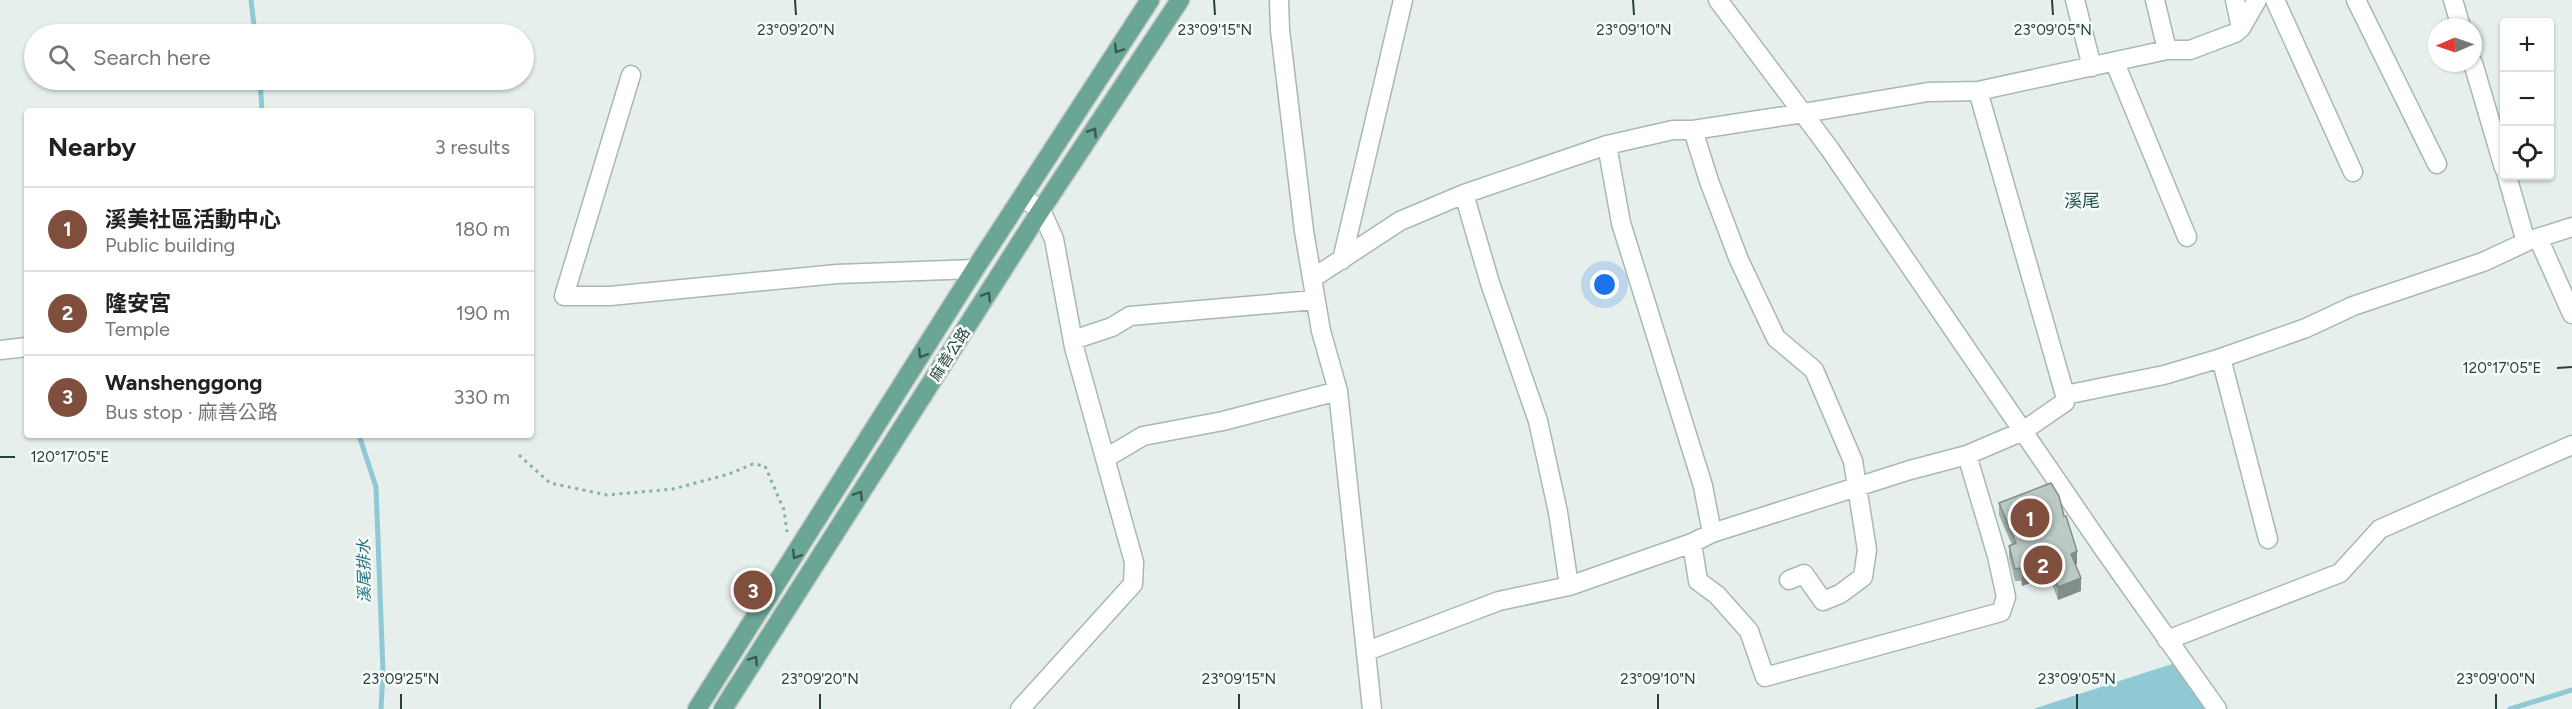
<!DOCTYPE html>
<html lang="en">
<head>
<meta charset="utf-8">
<style>
  body { margin:0; font-family:Figtree,"Noto Sans TC",sans-serif; background:#f6f6f6; color:#222 }
  .controls { position:absolute; right:18px; top:18px; display:grid; overflow:hidden; border-radius:6px; box-shadow:0 2px 4px #0004 }
  .controls button { width:54px; height:54px; display:grid; place-items:center; padding:0; border:0; border-bottom:2px solid #e0e0e0; background:#fff; color:#222; font:30px sans-serif }
  .compass { position:absolute; left:2428px; top:18px; width:54px; height:54px; border-radius:50%; background:#fff; box-shadow:0 2px 4px #0004; rotate:268deg }
  .you { position:absolute; left:1605px; top:285px; width:21px; height:21px; margin:-15px; border:4px solid #fff; border-radius:50%; background:#1a73e8; box-shadow:0 0 0 9px #1a73e833 }
  .badge { display:grid; place-items:center; width:39px; height:39px; border-radius:50%; background:#804e3d; color:#fff; font-size:20px; font-weight:700 }
  .pin { position:absolute; translate:-50% -50%; border:3px solid #fff; box-shadow:0 2px 6px #0006 }
  .list { margin:0; padding:0; list-style:none }
  h2 { display:flex; justify-content:space-between; align-items:center; height:78px; margin:0; padding:0 24px; font-size:26px }
  h2 small { font-size:20px; font-weight:400; color:#767676 }
  .list li { display:grid; grid-template-columns:39px 1fr auto; gap:18px; align-items:center; box-sizing:border-box; height:84px; padding:0 24px; border-top:2px solid #e0e0e0 }
  .list b { display:block; font-size:22px; white-space:nowrap }
  .list p { margin:0; font-size:20px; white-space:nowrap; color:#767676 }
  .list em { font-size:20px; font-style:normal; color:#767676 }
  .icon { flex:none; width:33px; height:33px; fill:none; stroke:currentColor; stroke-width:2; stroke-linecap:round; stroke-linejoin:round }
  .map { position:relative; flex:none; width:2572px; height:709px; overflow:hidden }
  .search { position:absolute; background:#fff; box-shadow:0 2px 4px #0004; left:24px; top:24px; width:510px; height:66px; display:flex; align-items:center; gap:15px; box-sizing:border-box; padding:0 21px; border-radius:33px; color:#767676; font-size:22px }
  .panel { position:absolute; background:#fff; box-shadow:0 2px 4px #0004; left:24px; top:108px; width:510px; height:330px; border-radius:6px }
  .map>svg:first-child { display:block }
  .water { fill:#8ec9d4 }
  .lines { fill:none; stroke-linecap:round; stroke-linejoin:round }
  .stream { stroke:#8ec9d4; stroke-width:5 }
  .minor-casing { stroke:#a8b8b2; stroke-width:21 }
  .major-casing { stroke:#c2cac8; stroke-width:21 }
  .path { stroke:#86b3a5; stroke-width:3; stroke-dasharray:3 4.5; stroke-linecap:butt }
  .minor { stroke:#fff; stroke-width:18 }
  .major { stroke:#6aa596; stroke-width:18 }
  .wall { fill:#a1aea9 }
  .shaded-wall { fill:#838d89 }
  .building { fill:#bbcac4; stroke:#838d89; stroke-width:1.5 }
  .oneway { stroke:#365b51 }
  .ticks { fill:none; stroke:#24423a; stroke-width:2 }
  .labels { text-anchor:middle; dominant-baseline:central; stroke-width:5; stroke-linejoin:round; paint-order:stroke }
  .street-label { font-size:15px; fill:#24423a; stroke:#f7fbf9 }
  .water-label { font-size:16px; font-style:italic; fill:#1c6f80; stroke:#f7fbf9 }
  .quarter-label { font-size:18px; fill:#1f5548; stroke:#f7fbf9 }
  .ticks-label { font-size:15px; text-anchor:middle; fill:#24423a; stroke:#f7fbf9; stroke-width:5; stroke-linejoin:round; paint-order:stroke }
</style>
</head>
<body>
<div class="map">
<svg width="2572" height="709" viewBox="0 0 2572 709">
  <rect width="100%" height="100%" fill="#e6efeb"/>
  <path class="water" d="M 2175,663 L 2206,709 L 2033,709 Z"/>
  <g class="lines">
    <path class="stream" d="M 251,0 L 255,34
      M 260,80 L 262,111
      M 359,435 L 376,487 L 383,671 L 381,709
      M 2510,709 L 2572,690"/>
    <g class="minor-casing">
      <path id="minor" d="M 1279,0 L 1280,30 L 1304,231 L 1321,331 L 1338,391 L 1372,709
        M 1718,0 L 1829,148 L 2105,551 L 2217,709
        M 2075,0 L 2092,67
        M 2155,0 L 2167,50
        M 2235,0 L 2241,28
        M 2275,0 L 2353,172
        M 2356,0 L 2437,164
        M 2453,0 L 2461,27
        M 2115,63 L 2187,237
        M 2473,63 L 2504,168
        M 631,75 L 564,296 L 610,296 L 837,274 L 975,269
        M 1978,91 L 2065,395
        M 1693,130 L 1709,181 L 1739,260 L 1776,338 L 1814,370 L 1853,461 L 1867,550 L 1863,577 L 1840,594 L 1823,601 L 1804,574 L 1789,580
        M 1607,145 L 1621,223 L 1703,486 L 1712,533
        M 1464,194 L 1490,283 L 1538,421 L 1558,512 L 1569,586
        M 2538,238 L 2572,314
        M 2528,241 L 2572,227
        M 1342,260 L 1403,0
        M 1313,278 L 1400,221 L 1464,194 L 1607,145 L 1673,130 L 1693,130 L 1804,113 L 1928,92 L 1978,91 L 2167,50 L 2190,50 L 2235,33 L 2241,28 L 2257,0
        M 1073,340 L 1112,327 L 1130,316 L 1315,300
        M 0,350 L 27,347
        M 2221,358 L 2268,539
        M 1106,458 L 1143,436 L 1223,421 L 1338,391
        M 1692,543 L 1698,581 L 1717,595 L 1749,631 L 1765,677 L 2001,612 L 2006,597 L 1997,556 L 1967,455
        M 2167,640 L 2340,573 L 2380,529 L 2572,445
        M 1367,651 L 1499,601 L 1569,586 L 1692,543 L 1712,533 L 1910,470 L 1967,455 L 2023,431 L 2065,402 L 2065,395 L 2164,375 L 2221,358 L 2306,328 L 2353,306 L 2483,262 L 2526,242 L 2507,176
        M 1020,709 L 1133,584 L 1134,562 L 1074,347 L 1054,239 L 1041,210 L 1022,197"/>
    </g>
    <g class="major-casing">
      <path id="major" d="M 697,709 L 975,269 L 1150,0
        M 723,709 L 1041,210 L 1180,0"/>
    </g>
    <path class="path" d="M 519,455 L 550,483 L 607,495 L 673,489 L 729,474 L 753,464 L 765,466 L 784,510 L 787,532"/>
    <use href="#minor" class="minor"/>
    <use href="#major" class="major"/>
  </g>
  <path class="wall" d="M 1999,503 L 2064,516 L 2077,564 L 2075,564 L 2081,591 L 2058,600 L 2049,576 L 2022,586 L 2021,581 L 2015,581 L 2009,558 L 2009,546 L 2012,545 L 1999,515 Z"/>
  <path class="shaded-wall" d="M 2077,551 L 2077,564 L 2071,567 L 2071,554 Z
    M 2049,563 L 2049,576 L 2022,586 L 2022,573 Z
    M 2081,578 L 2081,591 L 2058,600 L 2058,587 Z"/>
  <path class="building" d="M 2051,483 L 2059,496 L 2064,516 L 2066,516 L 2077,551 L 2071,554 L 2081,578 L 2058,587 L 2049,563 L 2022,573 L 2021,568 L 2015,569 L 2009,546 L 2016,543 L 1999,503 Z"/>
  <defs><path id="oneway-chevron" d="M-2-3.5L2.5 0L-2 3.5" fill="none" stroke-width="1.6" stroke-linecap="round" stroke-linejoin="round" transform="scale(1.5)"/></defs>
  <g class="oneway">
    <use href="#oneway-chevron" transform="translate(1118 49) rotate(123)"/>
    <use href="#oneway-chevron" transform="translate(1093 132) rotate(-57)"/>
    <use href="#oneway-chevron" transform="translate(987 296) rotate(-57)"/>
    <use href="#oneway-chevron" transform="translate(922 354) rotate(122)"/>
    <use href="#oneway-chevron" transform="translate(859 495) rotate(-57)"/>
    <use href="#oneway-chevron" transform="translate(796 555) rotate(122)"/>
    <use href="#oneway-chevron" transform="translate(754 660) rotate(-57)"/>
  </g>
  <path class="ticks" d="M 795,0 L 796,15M 1214,0 L 1215,15M 1633,0 L 1634,15M 2052,0 L 2053,15M 2557,368 L 2572,367M 0,457 L 15,457M 401,694 L 401,709M 820,694 L 820,709M 1239,694 L 1239,709M 1658,694 L 1658,709M 2077,694 L 2077,709M 2496,694 L 2496,709"/>
  <g class="labels">
    <g class="street-label">
      <text transform="translate(950 354) rotate(-57)">麻善公路</text>
    </g>
    <g class="water-label">
      <text transform="translate(364 571) rotate(-91)">溪尾排水</text>
    </g>
    <g class="quarter-label">
      <text x="2082" y="201">溪尾</text>
    </g>
  </g>
  <g class="ticks-label">
    <text x="796" y="35">23°09'20"N</text>
    <text x="1215" y="35">23°09'15"N</text>
    <text x="1634" y="35">23°09'10"N</text>
    <text x="2053" y="35">23°09'05"N</text>
    <text x="2502" y="373">120°17'05"E</text>
    <text x="70" y="462">120°17'05"E</text>
    <text x="401" y="684">23°09'25"N</text>
    <text x="820" y="684">23°09'20"N</text>
    <text x="1239" y="684">23°09'15"N</text>
    <text x="1658" y="684">23°09'10"N</text>
    <text x="2077" y="684">23°09'05"N</text>
    <text x="2496" y="684">23°09'00"N</text>
  </g>
</svg>
<div class="controls">
<button>+</button>
<button>−</button>
<button><svg class="icon" aria-label="locate" viewBox="0 0 24 24"><circle cx="12" cy="12" r="6"/><path d="M12 2v4M12 18v4M2 12h4M18 12h4"/></svg></button>
</div>
<svg class="compass" viewBox="-18 -18 36 36"><path d="M0-13l5 13h-10z" fill="#e53935"/><path d="M0 13l5-13h-10z" fill="#767676"/></svg>
<div class="you"></div>
<div class="pin badge" style="left:2030px;top:518px">1</div>
<div class="pin badge" style="left:2043px;top:565px">2</div>
<div class="pin badge" style="left:753px;top:590px">3</div>
<div class="search"><svg class="icon" aria-label="search" viewBox="0 0 24 24"><circle cx="10" cy="10" r="6"/><path d="M15 15l6 6"/></svg>Search here</div>
<section class="panel">
<h2>Nearby<small>3 results</small></h2>
<ul class="list">
<li><span class="badge">1</span><div><b>溪美社區活動中心</b><p>Public building</p></div><em>180 m</em></li>
<li><span class="badge">2</span><div><b>隆安宮</b><p>Temple</p></div><em>190 m</em></li>
<li><span class="badge">3</span><div><b>Wanshenggong</b><p>Bus stop · 麻善公路</p></div><em>330 m</em></li>
</ul>
</section>
</div>
</body>
</html>
